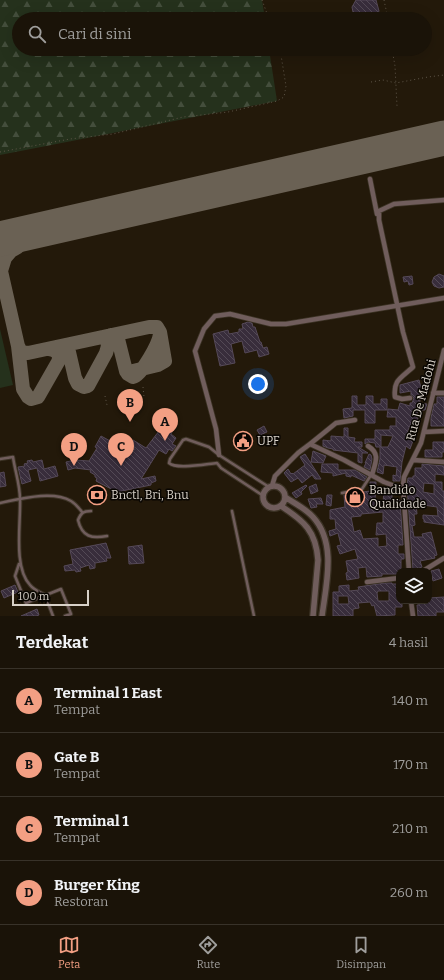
<!DOCTYPE html>
<html lang="id">
<head>
<meta charset="utf-8">
<style>
  body { margin:0; font-family:Bitter,serif; background:#231c12; color:#f1f3f6 }
  .controls { position:absolute; right:12px; bottom:12px; display:grid; overflow:hidden; border-radius:8px; box-shadow:0 4px 16px #0002 }
  .controls button { width:36px; height:36px; display:grid; place-items:center; padding:0; border:0; border-bottom:1px solid #383229; background:#1a1308; color:#f1f3f6; font:20px sans-serif }
  .scale { position:absolute; left:12px; bottom:10px; width:77px; box-sizing:border-box; padding-left:4px; border:2px solid #d8d1c8; border-top:0; font-size:11px; line-height:14px; white-space:nowrap; color:#d8d1c8; -webkit-text-stroke:3px #090602; paint-order:stroke }
  .you { position:absolute; left:258px; top:384px; width:14px; height:14px; margin:-10px; border:3px solid #fff; border-radius:50%; background:#1a73e8; box-shadow:0 0 0 6px #1a73e833 }
  .badge { display:grid; place-items:center; width:26px; height:26px; border-radius:50%; background:#f39f83; color:#111; font-size:13px; font-weight:700 }
  .pin { position:absolute; translate:-50% -33px; filter:drop-shadow(0 1px 2px #0008) }
  .pin::after { content:''; position:absolute; top:21px; width:14px; height:12px; background:inherit; clip-path:polygon(0 0,100% 0,50% 100%) }
  .list { margin:0; padding:0; list-style:none }
  h2 { display:flex; justify-content:space-between; align-items:center; height:52px; margin:0; padding:0 16px; font-size:17px }
  h2 small { font-size:13px; font-weight:400; color:#9f9e9c }
  .list li { display:grid; grid-template-columns:26px 1fr auto; gap:12px; align-items:center; box-sizing:border-box; height:64px; padding:0 16px; border-top:1px solid #383229 }
  .list b { display:block; font-size:15px; white-space:nowrap }
  .list p { margin:0; font-size:13px; white-space:nowrap; color:#9f9e9c }
  .list em { font-size:13px; font-style:normal; color:#9f9e9c }
  .icon { flex:none; width:22px; height:22px; fill:none; stroke:currentColor; stroke-width:2; stroke-linecap:round; stroke-linejoin:round }
  .map { position:relative; flex:none; width:444px; height:616px; overflow:hidden }
  .search { position:absolute; background:#1a1308; box-shadow:0 4px 16px #0002; left:12px; right:12px; top:12px; height:44px; display:flex; align-items:center; gap:10px; box-sizing:border-box; padding:0 14px; border-radius:22px; color:#9f9e9c; font-size:15px }
  .sheet { height:308px; background:#1a1308 }
  nav { display:flex; justify-content:space-around; align-items:center; box-sizing:border-box; height:56px; border-top:1px solid #383229; background:#1a1308; font-size:11px; color:#9f9e9c }
  nav a { display:grid; justify-items:center; gap:2px }
  nav .on { color:#f39f83 }
  .map>svg:first-child { display:block }
  .grass { fill:#25311c }
  .forest { fill:url(#forest-firs) }
  .lines { fill:none; stroke-linecap:round; stroke-linejoin:round }
  .taxiway { stroke:#6a6154; stroke-width:14 }
  .runway { stroke:#6a6154; stroke-width:35 }
  .building { fill:url(#building-back-hatch); stroke:#554958; fill-rule:evenodd }
  .service-casing { stroke:#3c3325; stroke-width:4.5 }
  .minor-casing { stroke:#3c3325; stroke-width:6 }
  .tertiary-casing { stroke:#3c3325; stroke-width:8 }
  .path { stroke:#5f5649; stroke-width:1; stroke-dasharray:1 3; stroke-linecap:butt }
  .service { stroke:#705d5c; stroke-width:2.5 }
  .minor { stroke:#705d5c; stroke-width:4.5 }
  .tertiary { stroke:#705d5c; stroke-width:5.5 }
  .labels { text-anchor:middle; dominant-baseline:central; stroke-width:3; stroke-linejoin:round; paint-order:stroke }
  .street-label { font-size:12px; fill:#d8d1c8; stroke:#090602 }
  .poi-label { font-size:12px; fill:#d8d1c8; stroke:#090602; text-anchor:start }
</style>
</head>
<body>
<div class="map">
<svg width="444" height="616" viewBox="0 0 444 616">
  <defs>
    <pattern id="forest-firs" width="22" height="20" patternUnits="userSpaceOnUse"><rect width="22" height="20" fill="#25311c"/><path d="M5 1l3.5 6h-7zM16 11l3.5 6h-7z" fill="#444e3c"/></pattern>
    <pattern id="building-back-hatch" width="6" height="6" patternUnits="userSpaceOnUse"><rect width="6" height="6" fill="#382d3b"/><path d="M-1 5l2 2M0 0l6 6M5-1l2 2" fill="none" stroke="#544a56"/></pattern>
  </defs>
  <rect width="100%" height="100%" fill="#23190a"/>
  <path class="grass" d="M 0,329 L 13,385 L 0,388 Z"/>
  <path class="forest" d="M 0,0 L 262,0 L 265,19 L 19,19 L 19,49 L 269,49 L 277,101 L 0,155 Z"/>
  <g class="lines">
    <path class="taxiway" d="M 18,247 L 11,251 L 5,258 L 1,271 L 18,346 L 23,389 L 28,397 L 31,399 L 38,397 L 58,362 C 61,354 56,350 49,349
      M 111,335 L 116,337 L 118,339 L 126,371 L 128,374 L 133,377 C 142,375 159,343 160,334
      M 18,346 L 21,352 L 28,353 L 149,327 L 157,327 L 160,332 L 165,361 L 158,365 L 133,371
      M 61,347 L 67,349 L 69,352 L 75,378 L 78,384 L 84,387 L 88,386 L 106,353 L 108,346 L 107,340 L 103,337"/>
    <path class="runway" d="M 0,239 L 444,138"/>
  </g>
  <path class="building" d="M 356,0 L 376,0 L 379,11 L 375,19 L 357,19 L 354,17 L 352,7 Z
    M 439,274 L 444,276 L 444,287 L 439,288 L 434,286 L 432,282 L 434,277 Z
    M 412,276 L 413,284 L 409,285 L 408,281 L 404,282 L 403,277 Z
    M 248,322 L 252,323 L 253,327 L 255,327 L 260,342 L 261,342 L 263,348 L 267,347 L 269,354 L 259,357 L 257,350 L 245,353 L 242,341 L 231,344 L 235,363 L 220,366 L 213,334 L 228,330 L 229,334 L 239,332 L 239,329 L 243,329 L 242,324 Z
    M 419,380 L 421,388 L 419,388 L 420,403 L 427,404 L 425,410 L 418,410 L 416,417 L 418,418 L 417,424 L 411,423 L 406,435 L 414,438 L 410,449 L 406,446 L 402,462 L 400,481 L 393,481 L 393,475 L 396,476 L 397,467 L 384,465 L 383,474 L 377,472 L 380,459 L 380,447 L 376,447 L 375,443 L 368,442 L 365,444 L 365,439 L 375,439 L 375,430 L 390,430 L 390,426 L 396,426 L 396,417 L 387,417 L 388,409 L 398,410 L 400,403 L 410,406 L 410,403 L 412,403 L 414,398 L 411,395 L 411,391 L 400,393 L 400,385 ZM 381,435 L 393,436 L 388,447 L 381,447 Z
    M 352,396 L 357,396 L 357,405 L 366,405 L 366,396 L 373,396 L 373,404 L 381,404 L 381,399 L 387,399 L 387,410 L 375,410 L 375,423 L 365,423 L 365,410 L 353,410 L 353,416 L 344,418 L 343,409 L 352,408 Z
    M 437,397 L 444,397 L 444,426 L 431,426 L 431,418 L 434,404 L 437,404 Z
    M 168,422 L 175,426 L 171,434 L 176,438 L 172,444 L 176,446 L 172,451 L 169,449 L 166,454 L 159,450 L 141,479 L 155,476 L 156,481 L 151,483 L 151,485 L 117,492 L 96,481 L 97,478 L 95,477 L 95,475 L 90,472 L 91,470 L 75,468 L 68,470 L 66,462 L 75,460 L 89,461 L 97,448 L 95,447 L 101,436 L 125,449 L 126,445 L 135,450 L 133,440 L 146,448 L 159,431 L 156,429 L 165,426 Z
    M 264,426 L 267,432 L 260,435 L 257,430 Z
    M 344,428 L 348,428 L 348,437 L 355,438 L 354,442 L 362,442 L 362,447 L 358,447 L 368,453 L 362,453 L 362,463 L 358,462 L 358,453 L 333,450 L 333,449 L 328,448 L 323,446 L 323,440 L 331,441 L 331,436 L 344,437 Z
    M 242,431 L 253,440 L 249,445 L 246,444 L 242,449 L 234,442 Z
    M 433,442 L 444,442 L 444,452 L 442,452 L 442,457 L 425,457 L 425,450 L 433,450 Z
    M 313,451 L 326,456 L 323,463 L 311,462 Z
    M 305,454 L 321,479 L 315,479 L 312,475 L 302,483 L 298,478 L 291,482 L 284,473 L 288,469 L 291,474 L 292,473 L 293,474 L 305,465 L 300,457 Z
    M 369,454 L 371,455 L 372,459 L 370,470 L 364,467 L 366,463 L 365,463 Z
    M 32,460 L 33,462 L 42,460 L 44,469 L 55,466 L 58,476 L 40,481 L 37,468 L 28,470 L 31,481 L 22,484 L 18,467 L 25,466 L 24,464 L 28,463 L 27,461 Z
    M 322,464 L 338,464 L 338,470 L 355,470 L 367,477 L 364,481 L 351,475 L 351,477 L 346,476 L 346,473 L 333,476 L 333,473 L 321,472 Z
    M 422,464 L 444,466 L 444,475 L 435,474 L 435,482 L 442,482 L 442,491 L 444,491 L 444,525 L 424,522 L 424,519 L 423,519 L 423,515 L 438,516 L 437,507 L 416,504 L 417,514 L 414,514 L 415,525 L 412,526 L 414,537 L 423,537 L 422,534 L 431,532 L 437,555 L 434,556 L 435,558 L 420,561 L 422,567 L 413,570 L 407,486 L 408,478 L 413,478 L 413,476 L 415,476 L 415,468 L 422,468 ZM 424,483 L 434,484 L 434,494 L 423,492 Z
    M 4,472 L 6,486 L 0,487 L 0,473 Z
    M 370,482 L 376,482 L 375,501 L 383,501 L 384,493 L 387,493 L 387,487 L 395,490 L 395,492 L 392,493 L 392,501 L 400,500 L 403,545 L 398,545 L 398,554 L 404,554 L 404,559 L 401,559 L 401,571 L 399,571 L 399,574 L 382,574 L 382,576 L 367,577 L 366,567 L 358,568 L 359,578 L 347,580 L 346,573 L 348,572 L 346,561 L 358,559 L 355,549 L 340,554 L 337,546 L 341,545 L 338,533 L 330,536 L 329,531 L 336,529 L 335,519 L 330,519 L 330,510 L 345,507 L 344,495 L 370,491 ZM 383,512 L 383,523 L 377,523 L 376,535 L 386,534 L 387,546 L 378,547 L 378,538 L 363,539 L 360,530 L 354,532 L 351,517 L 361,516 L 361,514 Z
    M 316,484 L 318,491 L 311,494 L 309,487 Z
    M 306,485 L 307,486 L 301,492 L 302,494 L 296,498 L 292,493 Z
    M 327,495 L 332,495 L 331,506 L 326,505 Z
    M 321,498 L 323,504 L 316,504 L 317,507 L 311,508 L 308,499 Z
    M 106,543 L 111,558 L 106,558 L 107,561 L 95,563 L 95,568 L 90,569 L 89,565 L 80,568 L 81,571 L 76,572 L 75,570 L 65,571 L 64,566 L 73,564 L 70,550 Z
    M 142,545 L 144,563 L 129,564 L 128,547 Z
    M 439,569 L 442,578 L 433,581 L 431,571 Z
    M 385,583 L 392,583 L 392,584 L 399,584 L 399,602 L 402,602 L 402,607 L 395,607 L 395,615 L 377,616 L 374,605 L 372,606 L 370,602 L 358,603 L 359,608 L 353,609 L 353,616 L 333,616 L 333,592 L 339,592 L 339,586 L 349,585 L 349,591 L 359,590 L 358,587 ZM 378,591 L 389,591 L 389,601 L 378,601 L 377,593 ZM 338,596 L 348,596 L 349,604 L 338,604 Z
    M 15,585 L 18,592 L 4,598 L 1,591 Z
    M 444,597 L 444,612 L 436,612 L 436,616 L 418,616 L 417,605 L 419,605 L 419,601 L 429,601 L 429,598 Z
    M 37,609 L 39,615 L 36,616 L 21,616 Z"/>
  <g class="lines">
    <g class="service-casing">
      <path id="service" d="M 0,459 L 13,457 C 15,471 20,485 20,499 C 21,523 13,567 30,585 C 34,590 40,592 45,595 L 53,616
        M 342,493 L 362,489 L 371,475
        M 262,495 L 221,468 L 217,463 C 206,464 176,470 169,463 L 170,459 L 183,440 L 186,439 L 209,447 L 219,455 L 269,487
        M 0,503 C 20,499 52,490 71,501 C 76,504 79,508 82,512
        M 91,511 C 83,511 81,513 78,520 C 82,537 92,539 107,536
        M 232,511 L 254,616
        M 19,564 L 15,576 L 26,603 L 61,589 L 71,614 L 65,616"/>
    </g>
    <g class="minor-casing">
      <path id="minor" d="M 370,179 L 377,214
        M 433,393 L 444,393
        M 410,398 L 402,399 L 395,397 C 393,380 401,378 413,367 L 403,332 L 379,220 L 379,211 L 394,204 L 444,200
        M 424,432 L 444,431
        M 310,444 L 336,423 L 355,420
        M 368,446 C 381,454 375,463 372,475
        M 219,455 L 216,429 L 195,351 L 204,329 L 215,316 L 230,314 L 271,324 L 286,324 L 444,298
        M 413,460 L 444,462
        M 272,486 L 275,476 L 298,453 L 310,444 L 344,460 L 384,482 L 403,489
        M 409,571 L 403,486 L 404,477 L 421,443 L 444,350
        M 423,571 L 444,558
        M 367,582 L 399,578
        M 411,601 L 413,616"/>
    </g>
    <g class="tertiary-casing">
      <path id="tertiary" d="M263 497a11 11 0 1 1 22 0a11 11 0 1 1-22 0Z
        M 285,497 C 294,503 305,508 313,517 C 337,543 326,585 322,616
        M 281,506 C 304,521 316,531 318,560 L 313,616"/>
    </g>
    <path class="path" d="M 262,0 L 269,19
      M 384,0 L 388,19
      M 375,18 L 377,19
      M 392,49 L 395,66 L 397,106
      M 371,82 L 383,80 L 396,83 L 428,77 L 444,75
      M 0,152 L 70,139 L 113,134 L 183,117 L 228,112 L 277,101 L 284,97 L 286,86 L 280,49
      M 143,387 L 144,397
      M 123,392 L 125,401
      M 105,396 L 107,405"/>
    <use href="#service" class="service"/>
    <use href="#minor" class="minor"/>
    <use href="#tertiary" class="tertiary"/>
  </g>
  <defs>
    <g id="civic-ring" transform="scale(1)"><circle r="9.5" fill="#090602" stroke="#f39f83" stroke-width="1.5"/><path d="M-.6-6.5H3V-4.5H.6V-3L4-1V1h2V6H-6V1h2V-1L-.6-3ZM-1.2 2.5V6h2.4V2.5Z" fill="#f39f83"/></g>
    <g id="bank-ring" transform="scale(1)"><circle r="9.5" fill="#090602" stroke="#f39f83" stroke-width="1.5"/><path d="M-6-4H6V4H-6ZM0-2.3a2.3 2.3 0 1 0 0 4.6a2.3 2.3 0 1 0 0-4.6Z" fill="#f39f83"/></g>
    <g id="shop-ring" transform="scale(1)"><circle r="9.5" fill="#090602" stroke="#f39f83" stroke-width="1.5"/><path d="M-5-2.5h2.3a2.7 3.5 0 0 1 5.4 0H5L5.5 6h-11ZM-1.5-2.5h3a1.5 2.3 0 0 0-3 0Z" fill="#f39f83"/></g>
  </defs>
  <g fill-rule="evenodd">
    <use href="#civic-ring" x="243" y="441"/>
    <use href="#bank-ring" x="97" y="495"/>
    <use href="#shop-ring" x="355" y="497"/>
  </g>
  <g class="labels">
    <g class="street-label">
      <text transform="translate(421 400) rotate(-75)">Rua De Madohi</text>
    </g>
    <g class="poi-label">
      <text x="257" y="441">UPF</text>
      <text x="369" y="490">Bandido<tspan x="369" dy="14">Qualidade</tspan></text>
      <text x="111" y="495">Bnctl, Bri, Bnu</text>
    </g>
  </g>
</svg>
<div class="controls">
<button><svg class="icon" aria-label="layers" viewBox="0 0 24 24"><path d="M12 4l9 5-9 5-9-5zM3 14l9 5 9-5"/></svg></button>
</div>
<div class="scale">100 m</div>
<div class="you"></div>
<div class="pin badge" style="left:165px;top:441px">A</div>
<div class="pin badge" style="left:130px;top:422px">B</div>
<div class="pin badge" style="left:121px;top:466px">C</div>
<div class="pin badge" style="left:74px;top:466px">D</div>
<div class="search"><svg class="icon" aria-label="search" viewBox="0 0 24 24"><circle cx="10" cy="10" r="6"/><path d="M15 15l6 6"/></svg>Cari di sini</div>
</div>
<section class="sheet">
<h2>Terdekat<small>4 hasil</small></h2>
<ul class="list">
<li><span class="badge">A</span><div><b>Terminal 1 East</b><p>Tempat</p></div><em>140 m</em></li>
<li><span class="badge">B</span><div><b>Gate B</b><p>Tempat</p></div><em>170 m</em></li>
<li><span class="badge">C</span><div><b>Terminal 1</b><p>Tempat</p></div><em>210 m</em></li>
<li><span class="badge">D</span><div><b>Burger King</b><p>Restoran</p></div><em>260 m</em></li>
</ul>
</section>
<nav>
<a class="on"><svg class="icon" aria-label="map" viewBox="0 0 24 24"><path d="M3 6l6-2 6 2 6-2v14l-6 2-6-2-6 2zM9 4v14M15 6v14"/></svg>Peta</a>
<a><svg class="icon" aria-label="directions" viewBox="0 0 24 24"><path d="M12 3l9 9-9 9-9-9zM9 14v-3h6M13 9l2 2-2 2"/></svg>Rute</a>
<a><svg class="icon" aria-label="saved" viewBox="0 0 24 24"><path d="M7 4h10v16l-5-4-5 4z"/></svg>Disimpan</a>
</nav>
</body>
</html>
